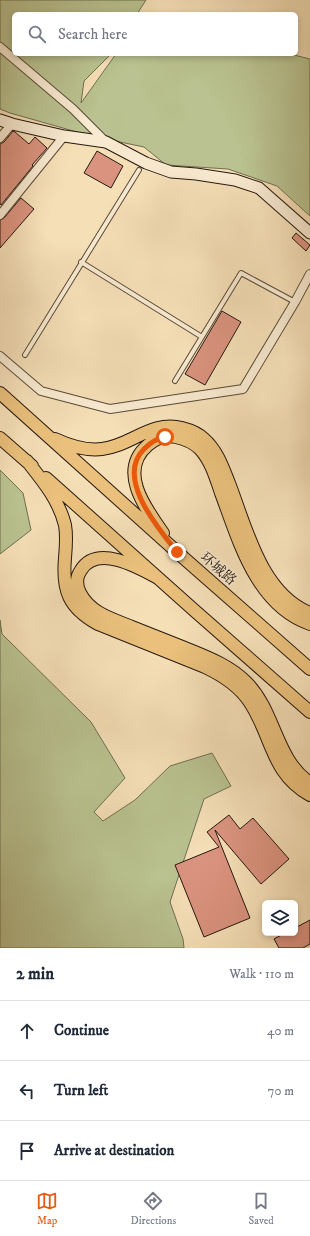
<!DOCTYPE html>
<html lang="en">
<head>
<meta charset="utf-8">
<style>
  body { margin:0; font-family:"IM FELL DW Pica","Noto Serif SC",serif; background:#f6f6f7; color:#1f2937 }
  .controls { position:absolute; right:12px; bottom:12px; display:grid; overflow:hidden; border-radius:6px; box-shadow:0 2px 6px #0003 }
  .controls button { width:36px; height:36px; display:grid; place-items:center; padding:0; border:0; border-bottom:1px solid #e0e1e3; background:#fff; color:#1f2937; font:20px sans-serif }
  .stop { position:absolute; width:12px; height:12px; margin:-9px; border:3px solid #ea580c; border-radius:50%; background:#fff }
  .stop.end { background:#ea580c; border-color:#fff; box-shadow:0 1px 4px #0008 }
  .list { margin:0; padding:0; list-style:none }
  h2 { display:flex; justify-content:space-between; align-items:center; height:52px; margin:0; padding:0 16px; font-size:17px }
  h2 small { font-size:13px; font-weight:400; color:#747a83 }
  .list li { display:grid; grid-template-columns:26px 1fr auto; gap:12px; align-items:center; box-sizing:border-box; height:60px; padding:0 16px; border-top:1px solid #e0e1e3 }
  .list b { display:block; font-size:15px; white-space:nowrap }
  .list em { font-size:13px; font-style:normal; color:#747a83 }
  .icon { flex:none; width:22px; height:22px; fill:none; stroke:currentColor; stroke-width:2; stroke-linecap:round; stroke-linejoin:round }
  .map { position:relative; flex:none; width:310px; height:948px; overflow:hidden }
  .search { position:absolute; background:#fff; box-shadow:0 2px 6px #0003; left:12px; right:12px; top:12px; height:44px; display:flex; align-items:center; gap:10px; box-sizing:border-box; padding:0 14px; border-radius:6px; color:#747a83; font-size:15px }
  .sheet { height:232px; background:#fff }
  nav { display:flex; justify-content:space-around; align-items:center; box-sizing:border-box; height:56px; border-top:1px solid #e0e1e3; background:#fff; font-size:11px; color:#747a83 }
  nav a { display:grid; justify-items:center; gap:2px }
  nav .on { color:#ea580c }
  .map>svg:first-child { display:block }
  .green { fill:#b9c290; stroke:#706e50 }
  .building { fill:#da937f; stroke:#271910 }
  .lines { fill:none; stroke-linecap:round; stroke-linejoin:round }
  .lane-casing { stroke:#5a4a3a; stroke-width:6 }
  .street-casing { stroke:#5a4a3a; stroke-width:10 }
  .secondary-casing { stroke:#271910; stroke-width:13 }
  .primary-casing { stroke:#271910; stroke-width:14 }
  .lane { stroke:#f8ead0; stroke-width:4 }
  .street { stroke:#f8ead0; stroke-width:8 }
  .secondary { stroke:#f8ead0; stroke-width:11 }
  .primary { stroke:#eac07c; stroke-width:12 }
  .route { stroke:#ea580c; stroke-width:5 }
  .labels { text-anchor:middle; dominant-baseline:central; stroke-width:3; stroke-linejoin:round; paint-order:stroke }
  .street-label { font-size:14px; fill:#271910; stroke:#f8ead0 }
</style>
</head>
<body>
<div class="map">
<svg width="310" height="948" viewBox="0 0 310 948">
  <rect width="100%" height="100%" fill="#f5dfb7"/>
  <filter id="stains"><feTurbulence type="fractalNoise" baseFrequency=".005" numOctaves="4"/><feColorMatrix values="0 0 0 0 .2 0 0 0 0 .09 0 0 0 0 .02 0 0 0 .5 -.17"/></filter>
  <radialGradient id="worn" r=".72"><stop offset=".6" stop-color="#630" stop-opacity="0"/><stop offset="1" stop-color="#630" stop-opacity=".3"/></radialGradient>
  <path class="green" d="M 0,0 L 146,0 L 137,14 L 14,14 L 14,54 L 111,54 L 84,81 L 81,103 L 116,54 L 290,54 L 310,59 L 310,216 L 277,186 L 228,169 L 166,165 L 144,147 L 91,136 L 10,113 L 0,109 Z
    M 0,470 L 23,493 L 31,530 L 0,554 Z
    M 0,620 L 2,634 L 91,722 L 125,778 L 94,812 L 103,821 L 135,800 L 170,766 L 212,753 L 231,786 L 204,799 L 170,902 L 183,939 L 184,948 L 0,948 Z"/>
  <path class="building" d="M 13,131 L 15,132 L 29,144 L 35,137 L 47,148 L 32,165 L 33,166 L 1,205 L 0,204 L 0,144 L 4,142 Z
    M 97,151 L 123,166 L 111,188 L 84,173 Z
    M 21,198 L 34,209 L 0,248 L 0,220 L 4,218 Z
    M 296,233 L 310,245 L 306,251 L 292,238 Z
    M 222,311 L 241,322 L 205,385 L 185,374 Z
    M 229,815 L 240,829 L 253,818 L 289,859 L 261,884 L 215,830 L 250,918 L 204,937 L 175,865 L 219,847 L 207,832 Z
    M 310,920 L 310,944 L 303,948 L 279,948 L 274,939 L 285,933 L 295,933 L 295,928 Z"/>
  <g class="lines">
    <g class="lane-casing">
      <path id="lane" d="M 81,262 L 202,337
        M 25,355 L 139,170
        M 175,381 L 241,273 L 295,302"/>
    </g>
    <g class="street-casing">
      <path id="street" d="M 0,47 L 73,109 L 106,142
        M 0,138 L 12,124
        M 0,215 L 64,136
        M 0,356 L 41,391 L 110,409 L 243,389 L 295,302 L 310,274"/>
    </g>
    <g class="secondary-casing">
      <path id="secondary" d="M 0,120 L 12,124 L 64,136 L 106,142 L 146,163 L 171,172 L 196,174 L 235,180 L 259,188 L 310,233"/>
    </g>
    <g class="primary-casing">
      <path id="primary" d="M 0,393 L 186,560 L 310,669
        M 0,438 L 32,466
        M 55,439 C 70,446 85,451 102,449 C 131,446 151,420 182,428 C 190,430 198,433 204,439 C 217,450 223,468 229,483 C 246,527 261,594 310,613
        M 27,461 C 42,480 59,500 65,525 C 67,536 66,547 65,558 C 62,591 69,608 98,624 L 205,667 C 222,675 238,685 249,701 C 272,734 270,773 310,795
        M 46,478 L 195,611 L 310,712
        M 163,533 C 146,509 117,471 148,445 C 156,438 166,435 176,437 C 185,439 193,442 200,449 C 211,461 216,478 221,493 C 239,541 256,605 310,624
        M 158,578 C 138,567 97,544 81,570 C 76,577 76,585 80,593 C 90,613 112,619 132,627 C 150,634 167,641 185,648 C 207,657 229,665 246,682 C 276,712 275,759 310,783"/>
    </g>
    <use href="#lane" class="lane"/>
    <use href="#street" class="street"/>
    <use href="#secondary" class="secondary"/>
    <use href="#primary" class="primary"/>
  </g>
  <g class="lines">
    <path class="route" d="M 165,437 C 157,438 150,443 144,449 C 115,478 158,528 177,552"/>
  </g>
  <g class="labels">
    <g class="street-label">
      <text transform="translate(218 569) rotate(41)">环城路</text>
    </g>
  </g>
  <rect width="100%" height="100%" filter="url(#stains)"/>
  <rect width="100%" height="100%" fill="url(#worn)"/>
</svg>
<div class="controls">
<button><svg class="icon" aria-label="layers" viewBox="0 0 24 24"><path d="M12 4l9 5-9 5-9-5zM3 14l9 5 9-5"/></svg></button>
</div>
<div class="stop" style="left:165px;top:437px"></div>
<div class="stop end" style="left:177px;top:552px"></div>
<div class="search"><svg class="icon" aria-label="search" viewBox="0 0 24 24"><circle cx="10" cy="10" r="6"/><path d="M15 15l6 6"/></svg>Search here</div>
</div>
<section class="sheet">
<h2>2 min<small>Walk · 110 m</small></h2>
<ul class="list">
<li><svg class="icon" aria-label="ahead" viewBox="0 0 24 24"><path d="M12 20V5M6 11l6-6 6 6"/></svg><div><b>Continue</b></div><em>40 m</em></li>
<li><svg class="icon" aria-label="left" viewBox="0 0 24 24"><path d="M17 20v-9H6M10 6l-5 5 5 5"/></svg><div><b>Turn left</b></div><em>70 m</em></li>
<li><svg class="icon" aria-label="arrive" viewBox="0 0 24 24"><path d="M6 21V4h12l-3 4 3 4H6"/></svg><div><b>Arrive at destination</b></div></li>
</ul>
</section>
<nav>
<a class="on"><svg class="icon" aria-label="map" viewBox="0 0 24 24"><path d="M3 6l6-2 6 2 6-2v14l-6 2-6-2-6 2zM9 4v14M15 6v14"/></svg>Map</a>
<a><svg class="icon" aria-label="directions" viewBox="0 0 24 24"><path d="M12 3l9 9-9 9-9-9zM9 14v-3h6M13 9l2 2-2 2"/></svg>Directions</a>
<a><svg class="icon" aria-label="saved" viewBox="0 0 24 24"><path d="M7 4h10v16l-5-4-5 4z"/></svg>Saved</a>
</nav>
</body>
</html>
